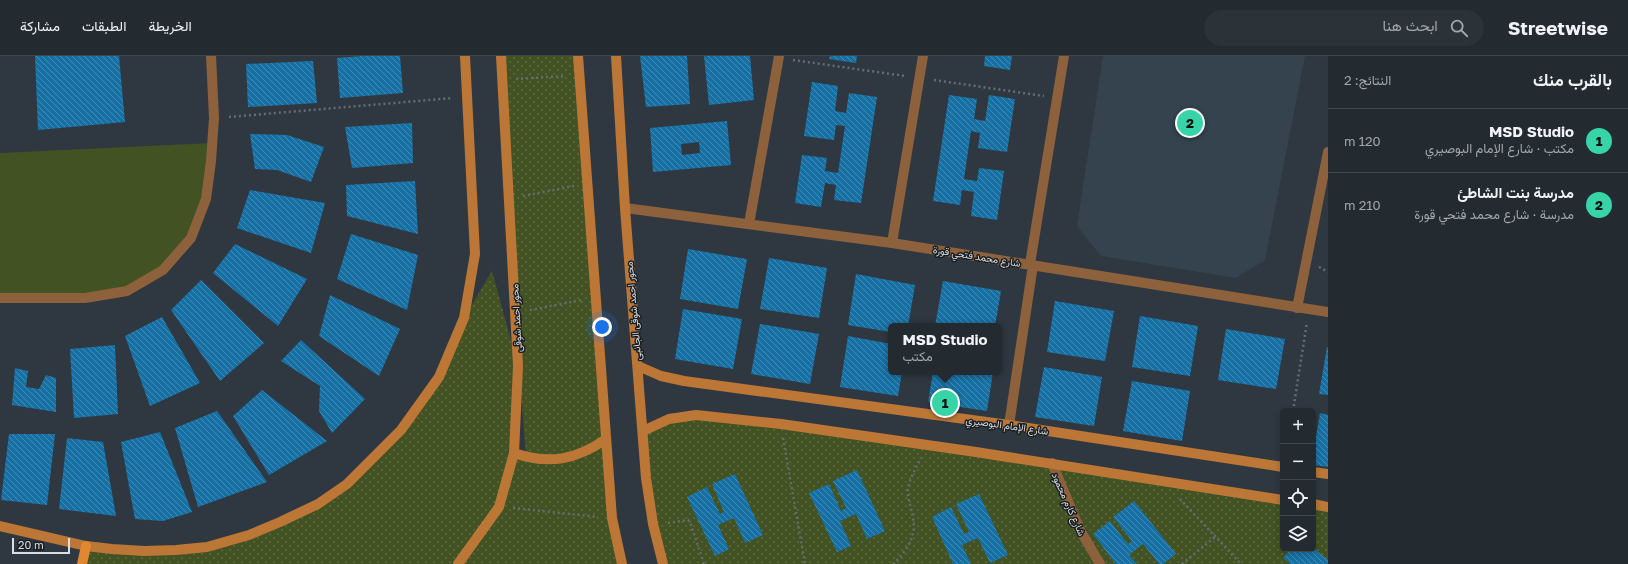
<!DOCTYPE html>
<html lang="ar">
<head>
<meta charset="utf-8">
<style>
  body { margin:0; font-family:"Golos Text",Vazirmatn,sans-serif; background:#2b3238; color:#f1f3f6; direction:rtl }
  .controls { position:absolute; right:12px; bottom:12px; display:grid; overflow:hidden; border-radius:6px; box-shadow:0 2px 6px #0003 }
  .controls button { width:36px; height:36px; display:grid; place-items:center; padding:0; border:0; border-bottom:1px solid #40464c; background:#232a30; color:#f1f3f6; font:20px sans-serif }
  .scale { position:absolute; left:12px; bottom:10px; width:58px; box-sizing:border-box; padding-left:4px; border:2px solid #d8dee3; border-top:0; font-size:11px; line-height:14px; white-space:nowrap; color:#d8dee3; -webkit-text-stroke:3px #1b1f22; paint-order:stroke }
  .you { position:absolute; left:602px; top:271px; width:14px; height:14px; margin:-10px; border:3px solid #fff; border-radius:50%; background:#1a73e8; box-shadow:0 0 0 6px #1a73e833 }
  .badge { display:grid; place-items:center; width:26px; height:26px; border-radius:50%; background:#36d4a7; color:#111; font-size:13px; font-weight:700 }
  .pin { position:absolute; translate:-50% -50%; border:2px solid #fff; box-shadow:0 1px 4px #0006 }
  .popup { position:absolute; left:888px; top:267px; width:114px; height:52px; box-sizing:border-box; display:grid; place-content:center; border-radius:6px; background:#232a30; filter:drop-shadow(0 1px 3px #0005); font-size:13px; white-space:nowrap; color:#a3a7ab }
  .popup b { font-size:15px; color:#f1f3f6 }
  .popup::after { content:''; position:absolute; left:50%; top:100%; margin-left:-8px; border:8px solid transparent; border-top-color:#232a30 }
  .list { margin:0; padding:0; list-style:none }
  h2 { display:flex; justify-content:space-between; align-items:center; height:52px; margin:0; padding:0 16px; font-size:17px }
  h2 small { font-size:13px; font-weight:400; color:#a3a7ab }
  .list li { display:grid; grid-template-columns:26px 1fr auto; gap:12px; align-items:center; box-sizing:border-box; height:64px; padding:0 16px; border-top:1px solid #40464c }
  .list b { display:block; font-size:15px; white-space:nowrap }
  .list p { margin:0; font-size:13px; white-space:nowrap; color:#a3a7ab }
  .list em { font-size:13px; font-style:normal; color:#a3a7ab }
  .icon { flex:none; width:22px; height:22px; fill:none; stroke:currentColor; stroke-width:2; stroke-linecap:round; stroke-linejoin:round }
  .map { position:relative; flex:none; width:1328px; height:508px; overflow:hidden; direction:ltr }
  header { display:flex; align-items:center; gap:24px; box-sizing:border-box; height:56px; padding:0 20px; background:#232a30; border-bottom:1px solid #40464c }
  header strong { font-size:19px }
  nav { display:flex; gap:22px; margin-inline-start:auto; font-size:14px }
  .search { width:280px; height:36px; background:#2b3238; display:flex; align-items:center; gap:10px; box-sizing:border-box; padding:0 14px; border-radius:22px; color:#a3a7ab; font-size:15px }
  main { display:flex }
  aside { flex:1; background:#232a30 }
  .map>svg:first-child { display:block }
  .built { fill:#34434e }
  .grass { fill:url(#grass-dots) }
  .park { fill:#425222 }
  .building { fill:url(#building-back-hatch); fill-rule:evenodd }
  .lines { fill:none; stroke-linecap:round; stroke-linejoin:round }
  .path { stroke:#656d74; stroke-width:2.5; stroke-dasharray:2 3; stroke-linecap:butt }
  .street { stroke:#8d613c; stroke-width:10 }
  .secondary { stroke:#bc7737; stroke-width:10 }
  .primary { stroke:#e0872f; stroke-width:10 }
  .labels { text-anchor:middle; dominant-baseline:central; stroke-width:3; stroke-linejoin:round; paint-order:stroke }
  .street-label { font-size:10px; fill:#d8dee3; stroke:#1b1f22 }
</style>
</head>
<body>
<header>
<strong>Streetwise</strong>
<div class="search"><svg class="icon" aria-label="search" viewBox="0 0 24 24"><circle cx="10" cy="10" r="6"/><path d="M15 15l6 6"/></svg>ابحث هنا</div>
<nav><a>الخريطة</a><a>الطبقات</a><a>مشاركة</a></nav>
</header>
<main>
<aside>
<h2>بالقرب منك<small>النتائج: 2</small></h2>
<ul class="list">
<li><span class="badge">1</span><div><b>MSD Studio</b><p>مكتب · شارع الإمام البوصيري</p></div><em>120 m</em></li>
<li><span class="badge">2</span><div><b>مدرسة بنت الشاطئ</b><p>مدرسة · شارع محمد فتحي قورة</p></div><em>210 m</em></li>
</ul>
</aside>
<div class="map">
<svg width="1328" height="508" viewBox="0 0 1328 508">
  <defs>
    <pattern id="grass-dots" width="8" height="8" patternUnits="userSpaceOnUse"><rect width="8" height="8" fill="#425222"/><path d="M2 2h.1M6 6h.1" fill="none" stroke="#5d6a42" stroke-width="1.8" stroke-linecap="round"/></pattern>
    <pattern id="building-back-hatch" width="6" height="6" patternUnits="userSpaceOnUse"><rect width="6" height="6" fill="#1770a3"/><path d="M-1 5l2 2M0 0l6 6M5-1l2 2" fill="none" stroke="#438bb4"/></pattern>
  </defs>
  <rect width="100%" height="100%" fill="#2f3840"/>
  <path class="built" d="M 1103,0 L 1305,0 L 1265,204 L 1236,222 L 1101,200 L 1077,170 Z"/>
  <path class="grass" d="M 500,0 L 578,0 L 606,383 L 622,508 L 82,508 L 86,490 L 207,491 L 318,448 L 401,374 L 439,321 L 464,262 L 492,215 L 518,310 L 514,397 L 526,401 L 515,257 Z
    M 696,359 L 1283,444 L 1283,493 L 1313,493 L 1313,449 L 1328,451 L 1328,508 L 663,508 L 643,375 Z"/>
  <path class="park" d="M 212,87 L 211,105 L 191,182 L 163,214 L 127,235 L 0,242 L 0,97 Z"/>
  <path class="building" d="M 35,0 L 119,0 L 125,66 L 38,74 Z
    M 362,0 L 400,0 L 403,37 L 340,42 L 337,2 Z
    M 640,0 L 687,0 L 690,48 L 646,51 Z
    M 704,0 L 750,0 L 754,44 L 709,49 Z
    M 830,0 L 857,0 L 856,7 L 829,3 Z
    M 985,0 L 1012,0 L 1010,14 L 984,10 Z
    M 313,5 L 317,47 L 248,51 L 246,8 Z
    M 812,26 L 838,30 L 835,55 L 846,57 L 849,37 L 877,41 L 861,147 L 834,144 L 836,129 L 825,127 L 821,151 L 795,147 L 802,99 L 827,102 L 825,115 L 838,117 L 845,70 L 836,69 L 834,84 L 804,80 Z
    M 949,39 L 977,43 L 974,63 L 985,65 L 989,39 L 1015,43 L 1007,96 L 978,92 L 980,77 L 971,75 L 964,123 L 977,125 L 979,112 L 1004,115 L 997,164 L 971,160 L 974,136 L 962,134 L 960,149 L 933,145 Z
    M 727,65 L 731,109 L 653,116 L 650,72 ZM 699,86 L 700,97 L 682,99 L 681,88 Z
    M 412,67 L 413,107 L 352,112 L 345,71 Z
    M 250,78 L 287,79 L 324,91 L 311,126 L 277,114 L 255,113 Z
    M 415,125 L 418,178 L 347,160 L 346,129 Z
    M 250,134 L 325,147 L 311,197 L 237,172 Z
    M 351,178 L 418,199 L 407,254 L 337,223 Z
    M 235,188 L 307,223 L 278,270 L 213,217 Z
    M 688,193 L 747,203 L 738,253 L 680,243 Z
    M 769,202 L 827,212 L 819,262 L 760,253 Z
    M 856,218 L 915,229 L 908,270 L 891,270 L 891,276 L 848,269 Z
    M 201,224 L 264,287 L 220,325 L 171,254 Z
    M 943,225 L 1001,235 L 995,270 L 935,270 Z
    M 330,239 L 400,273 L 379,320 L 319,280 Z
    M 1055,245 L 1114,255 L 1105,305 L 1047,296 Z
    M 683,253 L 742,263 L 733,313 L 675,303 Z
    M 1140,260 L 1198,270 L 1190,320 L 1132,311 Z
    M 162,261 L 200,327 L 150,350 L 125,280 Z
    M 760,268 L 819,278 L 810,328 L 751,318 Z
    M 1226,273 L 1285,283 L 1276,333 L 1218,324 Z
    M 848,280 L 891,288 L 891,316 L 902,316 L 898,340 L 840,331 Z
    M 301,284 L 365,343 L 332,377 L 319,355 L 320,330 L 281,305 Z
    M 115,289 L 118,358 L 74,362 L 70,293 Z
    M 1327,291 L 1328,291 L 1328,339 L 1319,338 Z
    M 1044,311 L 1102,321 L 1094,370 L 1035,361 Z
    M 15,312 L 28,315 L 26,331 L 39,333 L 46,319 L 56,322 L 56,356 L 12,349 Z
    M 933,316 L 993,316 L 987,355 L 928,346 Z
    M 1132,325 L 1190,335 L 1182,385 L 1123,375 Z
    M 262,334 L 327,385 L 269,419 L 233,360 Z
    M 217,355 L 267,426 L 198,451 L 175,372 Z
    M 1320,357 L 1328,359 L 1328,411 L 1313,409 L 1313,399 Z
    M 160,376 L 192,456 L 163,465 L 135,463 L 121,386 Z
    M 9,378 L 55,378 L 47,449 L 1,444 Z
    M 67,382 L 103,386 L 116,460 L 59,453 Z
    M 857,414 L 885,475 L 867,483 L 856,458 L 840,465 L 851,490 L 837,496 L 809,437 L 829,428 L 841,455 L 846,452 L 833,425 Z
    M 735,418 L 763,479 L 745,487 L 734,462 L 718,469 L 729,493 L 715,500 L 687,441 L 707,431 L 720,458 L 724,456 L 712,428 Z
    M 979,438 L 1008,499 L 990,507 L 978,482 L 962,489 L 971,508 L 953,508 L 932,461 L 951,451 L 964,478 L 969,476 L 956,448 Z
    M 1134,445 L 1176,498 L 1163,508 L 1159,508 L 1143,488 L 1129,499 L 1137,508 L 1116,508 L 1093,478 L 1110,465 L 1128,488 L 1132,485 L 1113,461 Z
    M 1313,492 L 1328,504 L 1328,508 L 1291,508 L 1283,502 L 1291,493 Z"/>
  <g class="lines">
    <path class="path" d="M 793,4 L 905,20
      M 516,23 L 565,20
      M 934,24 L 1044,40
      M 229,61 L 453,42
      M 523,140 L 574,130
      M 1319,211 L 1328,216
      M 530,254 L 582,244
      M 1293,355 L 1307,266
      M 783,382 L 805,508
      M 1180,443 L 1241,508
      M 513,452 L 598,461
      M 668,467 L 688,464 L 690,466 L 704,508
      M 893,508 C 906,496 917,480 913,462 C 912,452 907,443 908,434 C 909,423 916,412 921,402
      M 1182,508 L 1215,481"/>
    <path class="street" d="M 625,152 L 892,187 L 1328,256
      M 749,168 L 779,0
      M 892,187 L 923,0
      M 1030,208 L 1064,0
      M 0,242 L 85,242 L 127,235 L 163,214 L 191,182 L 206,143 L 211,105 L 214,62 L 211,0
      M 1297,252 L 1328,96
      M 1009,369 L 1033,209
      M 1052,407 L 1080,474 L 1100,508"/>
    <path class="secondary" d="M 578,0 L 612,462 L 622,508
      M 616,0 L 625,152 L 646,422 L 653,468 L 663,508
      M 638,310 L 661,320 L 684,325 L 1009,369 L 1283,411
      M 643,375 L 669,363 L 696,359 L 781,368 L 976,396 L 1283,444
      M 514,397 C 549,409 576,404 606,383
      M 1313,416 L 1328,418
      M 1313,448 L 1328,451
      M 0,470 L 86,490 L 112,493 L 144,495 L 176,494 L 207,491 L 249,479 L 280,466 L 318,448 L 347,428 L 401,374 L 439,321 L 464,262 L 475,198 L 465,0
      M 458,508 L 499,451 L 514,397 L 518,310 L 501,0"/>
    <path class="primary" d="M 82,508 L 86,490"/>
  </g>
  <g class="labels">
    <g class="street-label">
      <text transform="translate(977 200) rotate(9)">شارع محمد فتحي قورة</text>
      <text transform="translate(633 255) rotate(-95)">محور احمد شوقى الجانبى</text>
      <text transform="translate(516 262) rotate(-93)">محور احمد شوقى</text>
      <text transform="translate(1007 369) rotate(8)">شارع الإمام البوصيري</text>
      <text transform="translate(1069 448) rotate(66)">شارع كارم محمود</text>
    </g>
  </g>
</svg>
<div class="controls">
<button>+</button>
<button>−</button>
<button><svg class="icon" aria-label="locate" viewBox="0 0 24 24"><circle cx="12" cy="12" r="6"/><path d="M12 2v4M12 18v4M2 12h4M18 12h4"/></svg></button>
<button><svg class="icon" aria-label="layers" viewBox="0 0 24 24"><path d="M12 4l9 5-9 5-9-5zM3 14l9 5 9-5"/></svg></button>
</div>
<div class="scale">20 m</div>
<div class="you"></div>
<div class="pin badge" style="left:945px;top:347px">1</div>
<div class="popup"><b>MSD Studio</b>مكتب</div>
<div class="pin badge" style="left:1190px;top:67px">2</div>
</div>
</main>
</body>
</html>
